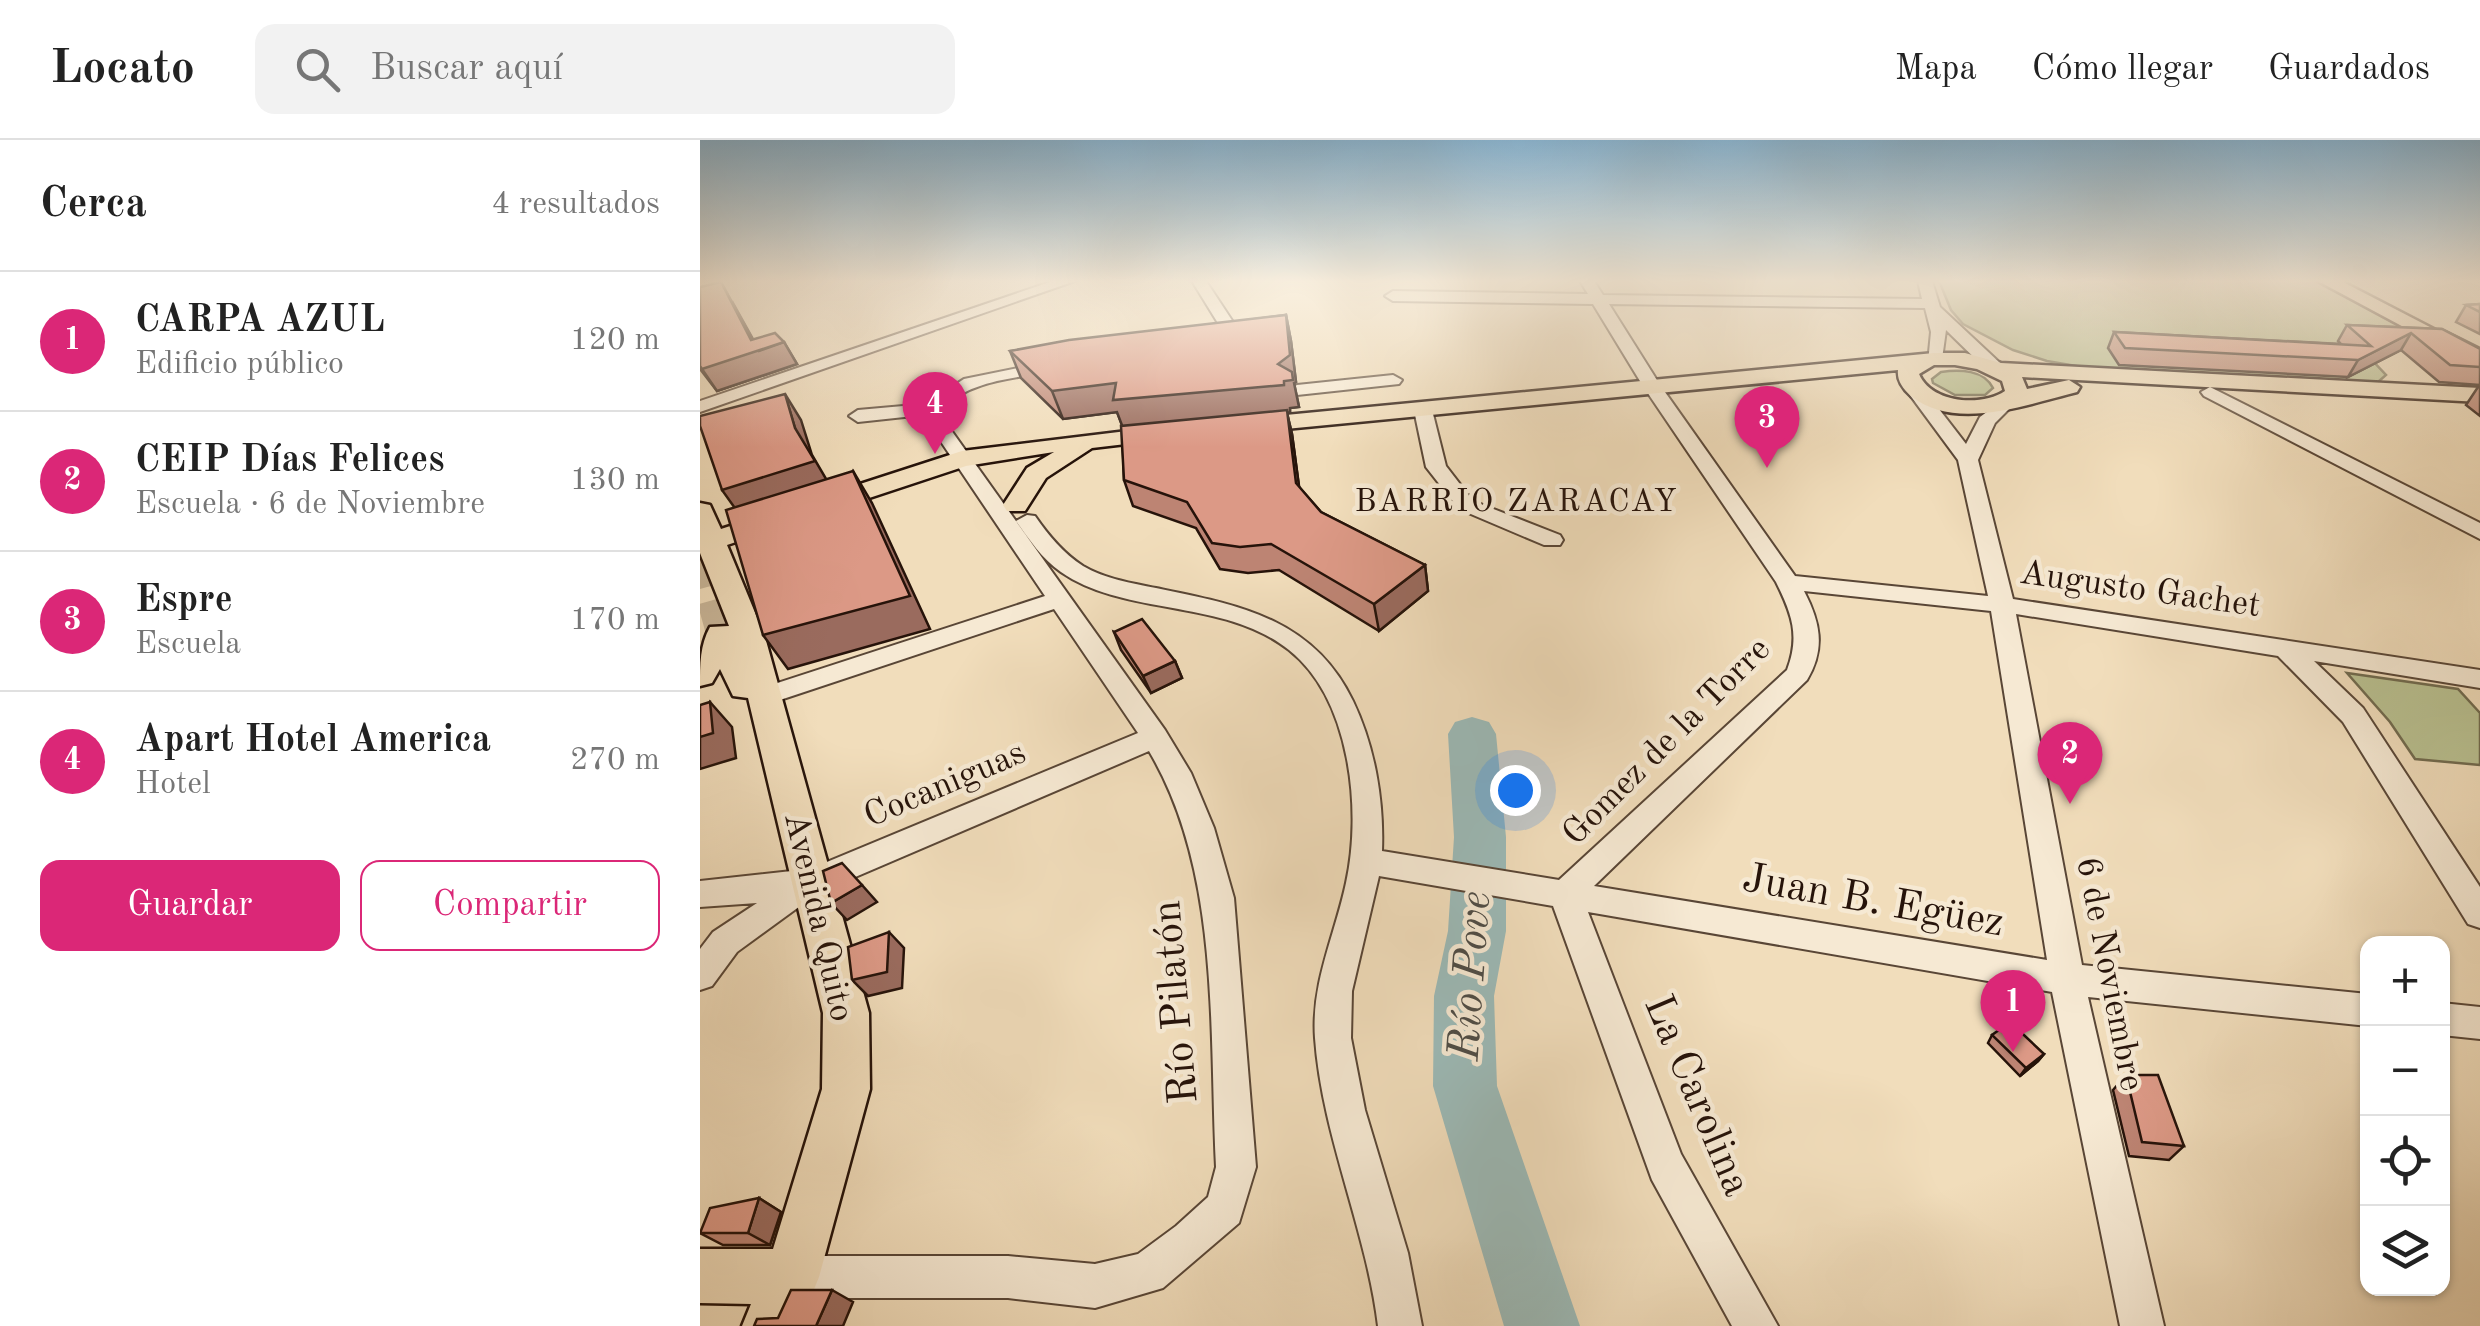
<!DOCTYPE html>
<html lang="es">
<head>
<meta charset="utf-8">
<style>
  body { margin:0; font-family:"Old Standard TT",serif; background:#f2f2f2; color:#222 }
  .controls { position:absolute; right:30px; bottom:30px; display:grid; overflow:hidden; border-radius:20px; box-shadow:0 2px 8px #0004 }
  .controls button { width:90px; height:90px; display:grid; place-items:center; padding:0; border:0; border-bottom:2px solid #e0e0e0; background:#fff; color:#222; font:50px sans-serif }
  .you { position:absolute; left:815px; top:650px; width:35px; height:35px; margin:-25px; border:8px solid #fff; border-radius:50%; background:#1a73e8; box-shadow:0 0 0 15px #1a73e833 }
  .badge { display:grid; place-items:center; width:65px; height:65px; border-radius:50%; background:#db2777; color:#fff; font-size:32px; font-weight:700 }
  .pin { position:absolute; translate:-50% -82px; filter:drop-shadow(0 2px 5px #0008) }
  .pin::after { content:''; position:absolute; top:52px; width:35px; height:30px; background:inherit; clip-path:polygon(0 0,100% 0,50% 100%) }
  .list { margin:0; padding:0; list-style:none }
  h2 { display:flex; justify-content:space-between; align-items:center; height:130px; margin:0; padding:0 40px; font-size:42px }
  h2 small { font-size:32px; font-weight:400; color:#767676 }
  .list li { display:grid; grid-template-columns:65px 1fr auto; gap:30px; align-items:center; box-sizing:border-box; height:140px; padding:0 40px; border-top:2px solid #e0e0e0 }
  .list b { display:block; font-size:38px; white-space:nowrap }
  .list p { margin:0; font-size:32px; white-space:nowrap; color:#767676 }
  .list em { font-size:32px; font-style:normal; color:#767676 }
  .actions { display:flex; gap:20px; padding:30px 40px }
  .actions a { flex:1; padding:22px 0; border:2px solid #db2777; border-radius:20px; text-align:center; font-size:35px; color:#db2777 }
  .actions .main { background:#db2777; color:#fff }
  .icon { flex:none; width:55px; height:55px; fill:none; stroke:currentColor; stroke-width:2; stroke-linecap:round; stroke-linejoin:round }
  .map { position:relative; flex:none; width:1780px; height:1186px; overflow:hidden }
  header { display:flex; align-items:center; gap:60px; box-sizing:border-box; height:140px; padding:0 50px; background:#fff; border-bottom:2px solid #e0e0e0 }
  header strong { font-size:48px }
  nav { display:flex; gap:55px; margin-inline-start:auto; font-size:35px }
  .search { width:700px; height:90px; background:#f2f2f2; display:flex; align-items:center; gap:25px; box-sizing:border-box; padding:0 35px; border-radius:20px; color:#767676; font-size:38px }
  main { display:flex }
  aside { flex:1; background:#fff }
  .map>svg:first-child { display:block }
  .green { fill:#b9c191; stroke:#706a4e; stroke-width:2.5 }
  .lines { fill:none; stroke-linecap:round; stroke-linejoin:round }
  .river { fill:#9cbab7; fill-rule:evenodd }
  .major-tunnel { stroke:#c8b598; stroke-width:29; stroke-dasharray:29 14; stroke-linecap:butt }
  .minor-casing { stroke:#594636; stroke-width:4 }
  .major-casing { stroke:#26130a; stroke-width:5 }
  .minor { fill:#f6e9d3; fill-rule:evenodd }
  .major { fill:#f1ddbb; fill-rule:evenodd }
  .wall { fill:#bd8473; stroke:#26130a; stroke-width:2.5 }
  .shaded-wall { fill:#9a6b5e; stroke:#26130a; stroke-width:2.5 }
  .building { fill:#dc9986; stroke:#26130a; stroke-width:2.5 }
  .labels { text-anchor:middle; dominant-baseline:central; stroke-width:9; stroke-linejoin:round; paint-order:stroke }
  .far-neighbourhood-label { font-size:32px; letter-spacing:2.5px; fill:#26130a; stroke:#f6e9d3 }
  .street-label { font-size:35px; fill:#26130a; stroke:#f6e9d3 }
  .near-street-label { font-size:42px; fill:#26130a; stroke:#f6e9d3 }
  .near-water-label { font-size:45px; font-style:italic; fill:#4f4d47; stroke:#f6e9d3 }
</style>
</head>
<body>
<header>
<strong>Locato</strong>
<div class="search"><svg class="icon" aria-label="search" viewBox="0 0 24 24"><circle cx="10" cy="10" r="6"/><path d="M15 15l6 6"/></svg>Buscar aquí</div>
<nav><a>Mapa</a><a>Cómo llegar</a><a>Guardados</a></nav>
</header>
<main>
<aside>
<h2>Cerca<small>4 resultados</small></h2>
<ul class="list">
<li><span class="badge">1</span><div><b>CARPA AZUL</b><p>Edificio público</p></div><em>120 m</em></li>
<li><span class="badge">2</span><div><b>CEIP Días Felices</b><p>Escuela · 6 de Noviembre</p></div><em>130 m</em></li>
<li><span class="badge">3</span><div><b>Espre</b><p>Escuela</p></div><em>170 m</em></li>
<li><span class="badge">4</span><div><b>Apart Hotel America</b><p>Hotel</p></div><em>270 m</em></li>
</ul>
<div class="actions"><a class="main">Guardar</a><a>Compartir</a></div>
</aside>
<div class="map">
<svg width="1780" height="1186" viewBox="0 0 1780 1186">
  <rect width="100%" height="100%" fill="#f1ddbb"/>
  <filter id="stains"><feTurbulence type="fractalNoise" baseFrequency=".002" numOctaves="4"/><feColorMatrix values="0 0 0 0 .2 0 0 0 0 .09 0 0 0 0 .02 0 0 0 .5 -.17"/></filter>
  <radialGradient id="worn" r=".72"><stop offset=".6" stop-color="#630" stop-opacity="0"/><stop offset="1" stop-color="#630" stop-opacity=".3"/></radialGradient>
  <path class="green" d="M 1239,141 L 1617,141 L 1732,204 L 1655,202 L 1686,235 L 1678,242 L 1661,244 L 1382,227 L 1347,221 L 1313,210 L 1263,184 L 1251,170 Z
    M 1241,232 C 1260,229 1284,230 1293,248 L 1285,255 L 1255,255 L 1233,243 L 1232,239 Z
    M 1647,533 L 1758,549 L 1780,573 L 1780,625 L 1715,619 L 1690,582 Z"/>
  <g class="lines">
    <path class="river" d="M 772,577 L 789,582 L 796,594 L 806,697 L 806,791 L 794,856 L 797,946 L 880,1186 L 804,1186 L 733,946 L 734,856 L 748,791 L 754,697 L 748,594 L 755,582 Z"/>
    <path class="major-tunnel" d="M 0,419 L 21,494"/>
    <g class="minor-casing">
      <path id="minor" d="M 353,141 L 375,141 L 0,272 L 0,261 Z
        M 492,141 L 506,141 L 537,188 L 534,199 L 503,207 L 503,201 L 520,193 L 521,188 Z
        M 880,141 L 894,141 L 903,155 L 1222,159 L 1218,141 L 1232,141 L 1240,167 L 1300,223 L 1300,231 L 1288,231 L 1246,190 L 1242,219 L 1228,223 L 1231,192 L 1225,168 L 909,164 L 960,245 L 1095,436 L 1288,456 L 1258,320 L 1207,251 L 1210,247 L 1222,247 L 1266,304 L 1280,277 L 1307,257 L 1316,262 L 1295,283 L 1278,320 L 1313,459 L 1780,530 L 1780,548 L 1614,521 L 1663,568 L 1780,747 L 1780,788 L 1768,784 L 1643,582 L 1578,516 L 1316,474 L 1382,825 L 1668,854 L 1668,886 L 1388,857 L 1464,1186 L 1420,1186 L 1352,852 L 888,772 L 981,1014 L 1078,1186 L 1032,1186 L 952,1040 L 853,766 L 679,736 L 652,851 L 651,898 L 665,970 L 708,1113 L 722,1186 L 678,1186 C 666,1088 622,996 615,898 C 611,843 635,795 646,743 C 662,671 651,559 589,510 C 523,458 426,477 361,432 C 342,419 329,399 316,381 L 327,375 L 335,376 C 348,395 363,413 383,426 C 405,439 431,443 456,448 C 539,465 613,478 653,561 C 675,607 684,661 682,711 L 859,740 L 1087,530 C 1100,496 1092,474 1076,442 L 943,246 L 893,164 L 693,161 L 685,156 L 693,151 L 888,154 ZM 1104,451 L 1291,471 L 1347,820 L 894,746 L 1107,540 C 1126,508 1120,482 1104,451 Z
        M 352,221 L 358,222 L 358,230 C 317,239 272,238 240,270 L 241,276 L 465,590 L 491,633 L 514,688 L 534,758 L 556,1027 L 539,1083 L 463,1148 L 395,1168 L 308,1158 L 92,1158 L 77,1152 L 71,1137 L 77,1122 L 92,1116 L 308,1116 L 395,1124 L 438,1114 L 476,1086 L 508,1057 L 516,1027 C 509,891 521,732 449,611 L 118,753 L 37,812 L 12,846 L 0,850 L 0,809 L 13,792 L 57,763 L 0,767 L 0,741 L 110,729 L 438,593 L 354,469 L 74,562 L 56,562 L 52,556 L 56,550 L 345,456 L 223,275 L 158,282 L 149,276 L 158,270 L 226,264 L 264,239 Z
        M 693,235 L 702,240 L 699,244 L 597,255 L 588,250 L 597,245 Z
        M 1510,247 L 1780,383 L 1780,399 L 1504,256 L 1501,252 Z
        M 723,264 L 732,270 L 746,326 L 773,361 L 860,395 L 863,400 L 860,405 L 844,405 L 759,369 L 726,327 L 714,270 Z
        M 1742,863 L 1780,867 L 1780,899 L 1742,895 Z"/>
    </g>
    <g class="major-casing">
      <path id="major" d="M 1618,141 L 1641,141 L 1780,213 L 1780,228 Z
        M 1234,213 L 1265,213 L 1301,223 L 1780,248 L 1780,262 L 1322,237 L 1327,249 L 1369,240 L 1380,247 L 1377,252 C 1328,264 1255,292 1211,256 C 1202,248 1197,240 1198,230 L 544,293 L 532,286 L 544,279 ZM 1255,225 L 1277,229 L 1302,241 L 1305,251 C 1281,267 1231,263 1219,234 L 1234,225 Z
        M 468,286 L 477,288 L 480,293 L 477,298 L 392,308 L 346,338 L 325,371 L 307,371 L 303,365 L 327,328 L 354,312 L 266,326 L 27,405 L 65,497 L 169,873 L 170,949 L 119,1137 L 99,1186 L 42,1186 L 51,1164 L 0,1163 L 0,1109 L 73,1109 L 122,949 L 123,873 L 48,558 L 33,556 L 20,529 L 12,543 L 0,546 C 0,524 0,505 10,487 L 29,486 L 0,413 L 0,363 L 10,365 L 21,389 L 262,311 Z"/>
    </g>
    <use href="#minor" class="minor"/>
    <use href="#major" class="major"/>
  </g>
  <path class="wall" d="M 33,163 L 53,199 L 84,202 L 97,224 L 17,251 L 0,229 L 0,213 Z
    M 1780,164 L 1780,194 L 1756,182 L 1766,165 Z
    M 586,175 L 591,201 L 596,242 L 594,243 L 599,267 L 590,268 L 590,272 L 587,273 L 592,294 L 599,347 L 621,372 L 725,425 L 728,451 L 679,491 L 579,430 L 548,433 L 520,429 L 496,388 L 433,366 L 424,340 L 422,285 L 417,272 L 363,279 L 321,238 L 310,211 Z
    M 1647,185 L 1742,189 L 1780,208 L 1780,245 L 1739,242 L 1701,210 L 1648,237 L 1419,225 L 1408,208 L 1414,192 L 1641,204 L 1638,201 Z
    M 1778,247 L 1780,247 L 1780,276 L 1766,265 Z
    M 414,492 L 475,521 L 482,538 L 451,553 L 421,510 Z
    M 1292,895 L 1344,914 L 1338,921 L 1320,936 L 1288,903 Z
    M 1426,935 L 1484,1006 L 1469,1020 L 1429,1016 L 1413,950 Z
    M 59,1058 L 81,1072 L 70,1105 L 23,1105 L 0,1093 Z"/>
  <path class="shaded-wall" d="M 21,142 L 59,211 L 84,202 L 97,224 L 17,251 L 2,229 Z
    M 586,175 L 591,201 L 596,242 L 594,243 L 599,267 L 590,268 L 590,272 L 587,273 L 592,294 L 602,368 L 423,288 L 417,272 L 363,279 L 352,251 Z
    M 1711,193 L 1701,210 L 1648,237 L 1658,220 Z
    M 85,254 L 101,280 L 112,315 L 132,349 L 42,378 L 22,350 L 95,288 Z
    M 153,331 L 172,363 L 230,489 L 88,529 L 63,495 Z
    M 725,425 L 728,451 L 679,491 L 674,464 Z
    M 475,521 L 482,538 L 451,553 L 443,536 Z
    M 10,562 L 32,587 L 36,618 L 0,629 L 0,597 Z
    M 162,745 L 177,762 L 147,780 L 131,763 Z
    M 189,792 L 204,808 L 202,848 L 168,856 L 152,840 Z
    M 1344,914 L 1338,921 L 1320,936 L 1326,928 Z
    M 59,1058 L 81,1072 L 70,1105 L 48,1093 Z
    M 132,1150 L 153,1162 L 143,1186 L 116,1186 Z"/>
  <path class="building" d="M 21,142 L 51,200 L 75,193 L 84,202 L 2,229 L 0,226 L 0,147 Z
    M 1780,164 L 1780,172 L 1766,165 Z
    M 586,175 L 590,215 L 578,224 L 592,232 L 593,240 L 584,241 L 584,245 L 413,260 L 416,243 L 352,251 L 310,211 L 369,200 Z
    M 1647,185 L 1742,189 L 1780,209 L 1780,227 L 1750,225 L 1711,193 L 1658,220 L 1425,208 L 1414,192 L 1671,206 Z
    M 85,254 L 95,288 L 115,321 L 22,350 L 0,286 L 0,276 Z
    M 587,270 L 596,343 L 621,372 L 725,425 L 674,464 L 571,404 L 540,407 L 512,403 L 487,362 L 424,340 L 421,286 Z
    M 153,331 L 210,456 L 63,495 L 26,370 Z
    M 442,479 L 475,521 L 443,536 L 414,492 Z
    M 10,562 L 13,593 L 0,597 L 0,565 Z
    M 142,723 L 162,745 L 131,763 L 123,731 Z
    M 189,792 L 187,832 L 152,840 L 148,807 Z
    M 1310,882 L 1344,914 L 1326,928 L 1292,895 Z
    M 1426,935 L 1458,935 L 1484,1006 L 1442,1002 Z
    M 59,1058 L 48,1093 L 0,1093 L 10,1068 Z
    M 91,1150 L 132,1150 L 116,1186 L 54,1186 L 57,1179 L 78,1178 Z"/>
  <linearGradient id="sky" x2="0" y2="1"><stop stop-color="#89b6d4"/><stop offset="0.46" stop-color="#f9f0e0"/><stop offset="1" stop-color="#f9f0e0" stop-opacity="0"/></linearGradient>
  <rect width="1780" height="307" fill="url(#sky)"/>
  <g class="labels">
    <g class="far-neighbourhood-label">
      <text x="817" y="363">BARRIO ZARACAY</text>
    </g>
    <g class="street-label">
      <text transform="translate(1440 450) rotate(8)">Augusto Gachet</text>
      <text transform="translate(967 602) rotate(-45)">Gomez de la Torre</text>
      <text transform="translate(245 645) rotate(-23)">Cocaniguas</text>
      <text transform="translate(118 777) rotate(77)">Avenida Quito</text>
      <text transform="translate(1409 834) rotate(79)">6 de Noviembre</text>
    </g>
    <g class="near-street-label">
      <text transform="translate(1173 762) rotate(10)">Juan B. Egüez</text>
      <text transform="translate(477 862) rotate(-95)">Río Pilatón</text>
      <text transform="translate(996 956) rotate(67)">La Carolina</text>
    </g>
    <g class="near-water-label">
      <text transform="translate(772 836) rotate(-86)">Río Pove</text>
    </g>
  </g>
  <rect width="100%" height="100%" filter="url(#stains)"/>
  <rect width="100%" height="100%" fill="url(#worn)"/>
</svg>
<div class="controls">
<button>+</button>
<button>−</button>
<button><svg class="icon" aria-label="locate" viewBox="0 0 24 24"><circle cx="12" cy="12" r="6"/><path d="M12 2v4M12 18v4M2 12h4M18 12h4"/></svg></button>
<button><svg class="icon" aria-label="layers" viewBox="0 0 24 24"><path d="M12 4l9 5-9 5-9-5zM3 14l9 5 9-5"/></svg></button>
</div>
<div class="you"></div>
<div class="pin badge" style="left:1313px;top:912px">1</div>
<div class="pin badge" style="left:1370px;top:664px">2</div>
<div class="pin badge" style="left:1067px;top:328px">3</div>
<div class="pin badge" style="left:235px;top:314px">4</div>
</div>
</main>
</body>
</html>
